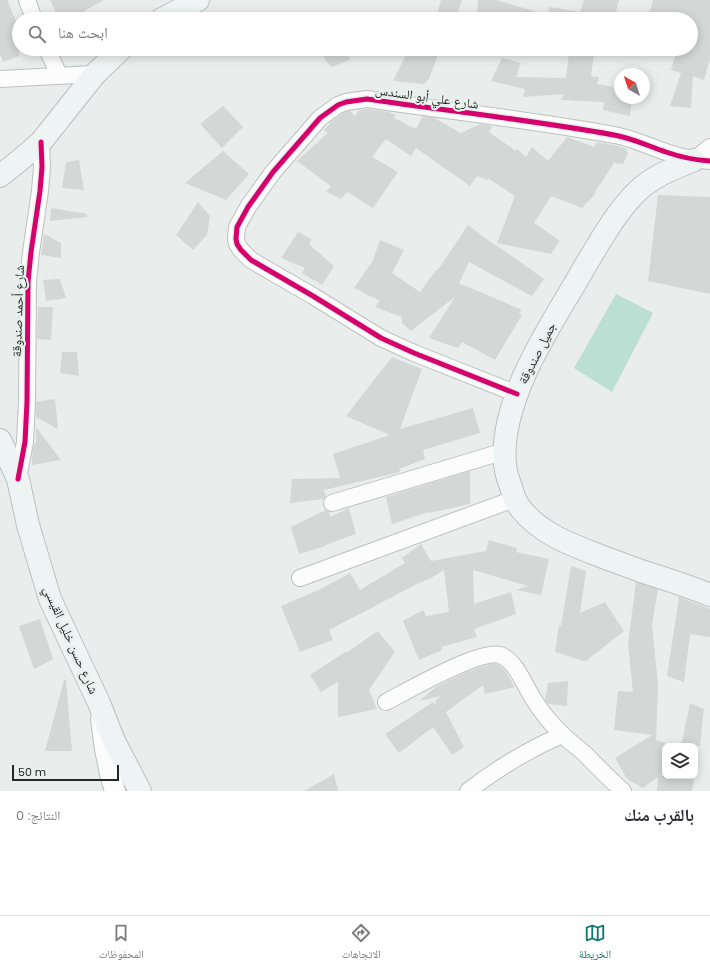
<!DOCTYPE html>
<html lang="ar">
<head>
<meta charset="utf-8">
<style>
  body { margin:0; font-family:Poppins,"Noto Naskh Arabic",sans-serif; background:#f2f2f3; color:#2b2b33; direction:rtl }
  .controls { position:absolute; right:12px; bottom:12px; display:grid; overflow:hidden; border-radius:8px; box-shadow:0 2px 10px #0003 }
  .controls button { width:36px; height:36px; display:grid; place-items:center; padding:0; border:0; border-bottom:1px solid #e1e1e2; background:#fff; color:#2b2b33; font:20px sans-serif }
  .compass { position:absolute; left:614px; top:68px; width:36px; height:36px; border-radius:50%; background:#fff; box-shadow:0 2px 10px #0003; rotate:321deg }
  .scale { position:absolute; left:12px; bottom:10px; width:107px; box-sizing:border-box; padding-left:4px; border:2px solid #242826; border-top:0; font-size:11px; line-height:14px; white-space:nowrap; color:#242826; -webkit-text-stroke:3px #e7f0ed; paint-order:stroke }
  .list { margin:0; padding:0; list-style:none }
  h2 { display:flex; justify-content:space-between; align-items:center; height:52px; margin:0; padding:0 16px; font-size:17px }
  h2 small { font-size:13px; font-weight:400; color:#7c7c81 }
  .icon { flex:none; width:22px; height:22px; fill:none; stroke:currentColor; stroke-width:2; stroke-linecap:round; stroke-linejoin:round }
  .map { position:relative; flex:none; width:710px; height:791px; overflow:hidden; direction:ltr }
  .search { position:absolute; background:#fff; box-shadow:0 2px 10px #0003; left:12px; right:12px; top:12px; height:44px; display:flex; align-items:center; gap:10px; box-sizing:border-box; padding:0 14px; border-radius:22px; color:#7c7c81; font-size:15px }
  .sheet { height:124px; background:#fff }
  nav { display:flex; justify-content:space-around; align-items:center; box-sizing:border-box; height:56px; border-top:1px solid #e1e1e2; background:#fff; font-size:11px; color:#7c7c81 }
  nav a { display:grid; justify-items:center; gap:2px }
  nav .on { color:#0f766e }
  .map>svg:first-child { display:block }
  .green { fill:#bbdfd3 }
  .building { fill:#d3d7d5 }
  .lines { fill:none; stroke-linecap:round; stroke-linejoin:round }
  .minor-casing { stroke:#bcc0bf; stroke-width:18 }
  .tertiary-casing { stroke:#bcc0bf; stroke-width:22 }
  .secondary-casing { stroke:#bcc0bf; stroke-width:24 }
  .minor { stroke:#fcfcfc; stroke-width:16 }
  .tertiary { stroke:#fcfcfc; stroke-width:20 }
  .secondary { stroke:#eef4f3; stroke-width:22 }
  .cycleway-casing { stroke:#e7f0ed; stroke-width:8 }
  .cycleway { stroke:#d6006c; stroke-width:5 }
  .labels { text-anchor:middle; dominant-baseline:central; stroke-width:4; stroke-linejoin:round; paint-order:stroke }
  .street-label { font-size:13px; fill:#242826; stroke:#e7f0ed }
</style>
</head>
<body>
<div class="map">
<svg width="710" height="791" viewBox="0 0 710 791">
  <rect width="100%" height="100%" fill="#e9eeec"/>
  <path class="green" d="M 616,294 L 653,313 L 612,392 L 574,368 Z"/>
  <path class="building" d="M 0,0 L 7,0 L 19,28 L 19,56 L 3,62 L 0,54 Z
    M 50,0 L 104,0 L 84,11 L 88,19 L 59,19 Z
    M 441,0 L 462,0 L 455,19 L 436,19 Z
    M 478,0 L 496,0 L 547,15 L 550,7 L 580,12 L 584,0 L 619,0 L 614,19 L 605,19 L 584,14 L 584,19 L 477,19 Z
    M 653,0 L 710,0 L 710,59 L 704,80 L 693,76 L 691,108 L 670,106 L 681,73 L 671,70 L 677,49 L 691,49 L 691,19 L 681,19 L 667,16 L 667,19 L 648,19 Z
    M 318,49 L 345,49 L 350,60 L 331,67 Z
    M 409,49 L 440,49 L 429,79 L 424,84 L 393,81 Z
    M 569,53 L 594,54 L 591,76 L 599,77 L 597,84 L 620,88 L 620,98 L 632,98 L 630,116 L 603,110 L 604,102 L 561,100 L 564,94 L 523,97 L 525,89 L 491,81 L 502,58 L 521,63 L 516,77 L 566,78 Z
    M 223,106 L 243,127 L 222,148 L 200,124 Z
    M 367,109 L 389,112 L 396,115 L 394,118 L 416,129 L 423,116 L 437,118 L 436,119 L 461,133 L 480,124 L 492,126 L 489,132 L 516,151 L 517,149 L 526,157 L 532,147 L 548,161 L 567,137 L 594,147 L 597,142 L 618,146 L 625,148 L 628,153 L 623,164 L 614,163 L 595,192 L 596,193 L 582,208 L 551,196 L 534,223 L 560,241 L 551,254 L 497,243 L 515,196 L 488,178 L 487,180 L 477,176 L 470,186 L 416,148 L 411,156 L 386,139 L 372,157 L 398,172 L 373,208 L 347,192 L 341,199 L 326,192 L 331,186 L 297,161 L 328,133 L 324,130 L 332,121 L 343,113 L 348,111 L 350,111 L 355,116 L 359,110 Z
    M 223,151 L 249,174 L 226,200 L 185,183 Z
    M 79,160 L 84,190 L 62,188 L 66,162 Z
    M 658,195 L 710,197 L 710,294 L 648,281 Z
    M 198,202 L 210,216 L 207,235 L 193,250 L 176,235 Z
    M 51,208 L 87,214 L 87,217 L 50,221 Z
    M 468,225 L 496,246 L 496,245 L 544,279 L 532,296 L 469,262 L 459,283 L 522,310 L 519,313 L 522,315 L 495,360 L 462,342 L 458,348 L 429,338 L 455,297 L 411,331 L 402,323 L 402,317 L 375,307 L 380,301 L 354,288 L 373,260 L 380,240 L 404,250 L 392,273 L 420,292 L 436,270 L 437,271 Z
    M 298,232 L 312,239 L 309,244 L 334,266 L 322,285 L 302,273 L 305,268 L 281,258 Z
    M 44,234 L 61,243 L 61,258 L 41,255 Z
    M 60,279 L 66,298 L 46,301 L 43,280 Z
    M 38,307 L 53,307 L 51,340 L 37,339 Z
    M 62,352 L 77,352 L 79,376 L 60,373 Z
    M 392,357 L 422,369 L 400,429 L 473,408 L 480,433 L 423,450 L 425,459 L 399,469 L 400,472 L 324,490 L 326,496 L 324,499 L 290,503 L 292,479 L 340,478 L 333,454 L 390,435 L 346,416 Z
    M 55,399 L 58,429 L 36,417 L 36,402 Z
    M 36,427 L 61,460 L 32,465 L 32,457 L 34,444 L 36,443 Z
    M 470,471 L 470,504 L 429,513 L 429,512 L 392,524 L 386,497 Z
    M 349,508 L 356,534 L 325,545 L 325,546 L 299,554 L 291,527 L 326,510 L 329,512 L 330,517 Z
    M 489,540 L 517,548 L 516,552 L 549,559 L 541,595 L 516,590 L 528,586 L 473,570 L 474,604 L 511,592 L 516,614 L 474,629 L 477,637 L 441,647 L 442,650 L 419,660 L 403,621 L 423,610 L 426,616 L 449,612 L 444,570 L 431,578 L 417,584 L 329,630 L 333,640 L 300,652 L 281,606 L 323,588 L 350,573 L 360,590 L 405,563 L 402,558 L 421,544 L 431,561 L 486,551 Z
    M 571,566 L 586,571 L 580,613 L 605,602 L 624,631 L 586,661 L 584,661 L 555,652 L 559,625 L 561,626 Z
    M 636,582 L 658,589 L 652,625 L 658,685 L 656,740 L 665,743 L 665,772 L 660,776 L 695,776 L 692,791 L 657,791 L 658,777 L 643,788 L 627,779 L 615,758 L 652,735 L 614,730 L 618,691 L 633,692 L 628,644 Z
    M 679,597 L 710,609 L 710,637 L 690,634 L 684,682 L 667,676 Z
    M 40,619 L 53,659 L 34,669 L 19,626 Z
    M 378,631 L 395,652 L 369,690 L 377,709 L 338,717 L 338,682 L 321,692 L 310,675 L 345,652 L 346,653 Z
    M 491,664 L 498,664 L 504,669 L 515,687 L 485,694 L 483,685 L 446,712 L 464,747 L 452,755 L 433,727 L 399,753 L 385,734 L 433,702 L 437,706 L 435,701 L 441,696 L 419,701 L 436,687 L 464,673 L 480,667 Z
    M 64,680 L 66,680 L 72,751 L 45,751 Z
    M 568,681 L 567,706 L 548,704 L 545,700 L 548,683 Z
    M 690,703 L 704,709 L 700,746 L 681,746 Z
    M 334,774 L 338,791 L 304,791 Z"/>
  <g class="lines">
    <g class="minor-casing">
      <path id="minor" d="M 27,0 L 34,19
        M 47,49 L 59,75
        M 0,79 L 95,74
        M 694,160 L 710,147
        M 517,394 L 414,353 L 381,338 L 313,296 L 251,260 L 241,250 L 237,244 L 236,239 L 237,227 L 248,207 L 273,172 L 320,118 L 338,105 L 346,102 L 367,99 C 449,111 532,120 614,135 C 632,138 648,146 666,152 C 680,157 695,160 710,161
        M 18,479 L 25,442 L 27,402 L 28,282 L 31,252 L 40,191 L 42,167 L 41,142
        M 332,503 L 505,451
        M 300,578 L 514,499
        M 386,702 C 407,691 480,649 500,655 C 516,660 525,687 534,700 C 542,713 552,725 563,735 C 570,742 577,747 584,753 C 597,766 609,779 623,791
        M 468,791 C 498,768 527,750 562,735"/>
    </g>
    <g class="tertiary-casing">
      <path id="tertiary" d="M 101,719 L 105,749 L 110,774 L 115,791"/>
    </g>
    <g class="secondary-casing">
      <path id="secondary" d="M 162,19 L 198,0
        M 694,160 C 675,168 656,175 641,188 C 625,202 613,220 602,238 C 593,253 584,267 576,282 C 546,332 499,404 505,465 C 506,473 508,479 511,487 C 513,495 516,503 521,509 C 542,536 578,547 608,559 C 620,563 632,568 644,572 C 666,579 688,586 710,595
        M 0,176 L 20,160 L 41,142 L 95,74 L 121,49
        M 0,440 L 18,479 L 28,525 L 50,599 L 66,633 L 99,703 L 114,741 L 140,791"/>
    </g>
    <use href="#minor" class="minor"/>
    <use href="#tertiary" class="tertiary"/>
    <use href="#secondary" class="secondary"/>
    <g class="cycleway-casing">
      <path id="cycleway" d="M 517,394 L 414,353 L 381,338 L 313,296 L 251,260 L 241,250 L 237,244 L 236,239 L 237,227 L 248,207 L 273,172 L 320,118 L 338,105 L 346,102 L 367,99 C 449,111 532,120 614,135 C 632,138 648,146 666,152 C 680,157 695,160 710,161
        M 18,479 L 25,442 L 27,402 L 28,282 L 31,252 L 40,191 L 42,167 L 41,142"/>
    </g>
    <use href="#cycleway" class="cycleway"/>
  </g>
  <g class="labels">
    <g class="street-label">
      <text transform="translate(427 97) rotate(8)">شارع علي أبو السندس</text>
      <text transform="translate(18 311) rotate(-88)">شارع أحمد صندوقة</text>
      <text transform="translate(537 353) rotate(-63)">جميل صندوقة</text>
      <text transform="translate(71 640) rotate(66)">شارع حسن خليل القيسي</text>
    </g>
  </g>
</svg>
<div class="controls">
<button><svg class="icon" aria-label="layers" viewBox="0 0 24 24"><path d="M12 4l9 5-9 5-9-5zM3 14l9 5 9-5"/></svg></button>
</div>
<svg class="compass" viewBox="-18 -18 36 36"><path d="M0-13l5 13h-10z" fill="#e53935"/><path d="M0 13l5-13h-10z" fill="#7c7c81"/></svg>
<div class="scale">50 m</div>
<div class="search"><svg class="icon" aria-label="search" viewBox="0 0 24 24"><circle cx="10" cy="10" r="6"/><path d="M15 15l6 6"/></svg>ابحث هنا</div>
</div>
<section class="sheet">
<h2>بالقرب منك<small>النتائج: 0</small></h2>
<ul class="list">
</ul>
</section>
<nav>
<a class="on"><svg class="icon" aria-label="map" viewBox="0 0 24 24"><path d="M3 6l6-2 6 2 6-2v14l-6 2-6-2-6 2zM9 4v14M15 6v14"/></svg>الخريطة</a>
<a><svg class="icon" aria-label="directions" viewBox="0 0 24 24"><path d="M12 3l9 9-9 9-9-9zM9 14v-3h6M13 9l2 2-2 2"/></svg>الاتجاهات</a>
<a><svg class="icon" aria-label="saved" viewBox="0 0 24 24"><path d="M7 4h10v16l-5-4-5 4z"/></svg>المحفوظات</a>
</nav>
</body>
</html>
